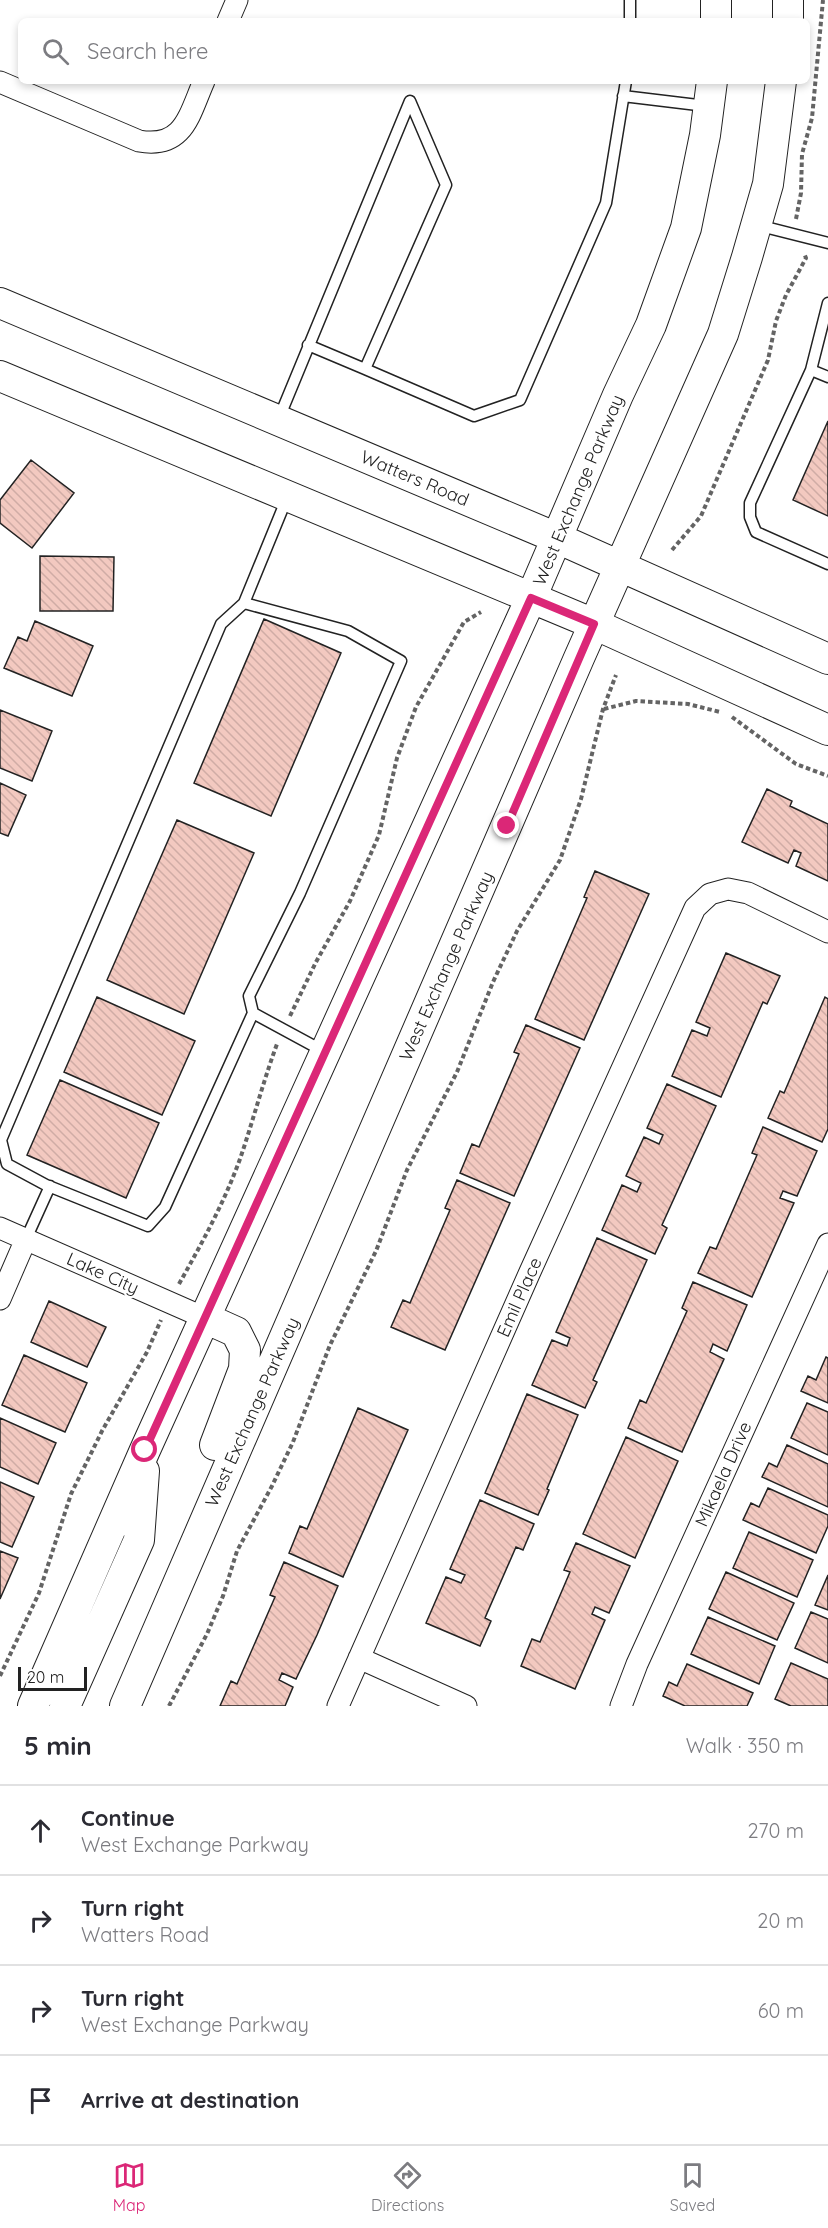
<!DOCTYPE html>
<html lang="en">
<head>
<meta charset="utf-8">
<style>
  body { margin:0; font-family:Quicksand,sans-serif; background:#f7f7f7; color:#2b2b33 }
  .scale { position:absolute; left:18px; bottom:15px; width:69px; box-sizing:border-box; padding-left:6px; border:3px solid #222; border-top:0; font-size:16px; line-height:21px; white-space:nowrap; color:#222; -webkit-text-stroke:4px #fff; paint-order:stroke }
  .stop { position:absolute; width:18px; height:18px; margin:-14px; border:4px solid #db2777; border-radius:50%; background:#fff }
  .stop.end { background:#db2777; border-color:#fff; box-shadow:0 2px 6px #0008 }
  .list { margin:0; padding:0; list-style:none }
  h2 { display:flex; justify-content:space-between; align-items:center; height:78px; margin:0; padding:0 24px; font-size:26px }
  h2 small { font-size:20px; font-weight:400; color:#7c7c81 }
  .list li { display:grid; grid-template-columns:39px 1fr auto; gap:18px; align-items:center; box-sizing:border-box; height:90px; padding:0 24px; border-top:2px solid #e1e1e2 }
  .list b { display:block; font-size:22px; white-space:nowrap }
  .list p { margin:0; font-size:20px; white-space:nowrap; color:#7c7c81 }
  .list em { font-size:20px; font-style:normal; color:#7c7c81 }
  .icon { flex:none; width:33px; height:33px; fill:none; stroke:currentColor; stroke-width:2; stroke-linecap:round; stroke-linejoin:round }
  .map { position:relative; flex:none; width:828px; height:1706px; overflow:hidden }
  .search { position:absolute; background:#fff; box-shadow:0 3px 9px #0003; left:18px; right:18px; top:18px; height:66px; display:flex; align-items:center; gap:15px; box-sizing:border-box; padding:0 21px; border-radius:9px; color:#7c7c81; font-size:22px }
  .sheet { height:438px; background:#fff }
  nav { display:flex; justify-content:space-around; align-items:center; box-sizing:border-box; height:84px; border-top:2px solid #e1e1e2; background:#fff; font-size:16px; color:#7c7c81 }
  nav a { display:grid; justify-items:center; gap:3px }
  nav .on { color:#db2777 }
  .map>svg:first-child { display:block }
  .building { fill:url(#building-back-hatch); stroke:#222; stroke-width:1.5 }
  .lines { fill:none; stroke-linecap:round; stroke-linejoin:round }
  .service-casing { stroke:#222; stroke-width:13 }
  .minor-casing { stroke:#222; stroke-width:23 }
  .secondary-casing { stroke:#222; stroke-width:32 }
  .path { stroke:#646464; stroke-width:4; stroke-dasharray:4.5 3; stroke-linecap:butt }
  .service { stroke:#fff; stroke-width:10 }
  .minor { stroke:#fff; stroke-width:21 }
  .secondary { stroke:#fff; stroke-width:30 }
  .route { stroke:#db2777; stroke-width:8 }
  .labels { text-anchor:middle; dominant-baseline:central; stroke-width:4.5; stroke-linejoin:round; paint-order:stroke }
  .street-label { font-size:18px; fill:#222; stroke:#fff }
</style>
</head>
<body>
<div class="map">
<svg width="828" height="1706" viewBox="0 0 828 1706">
  <defs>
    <pattern id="building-back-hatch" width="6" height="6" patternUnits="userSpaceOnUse" patternTransform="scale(1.5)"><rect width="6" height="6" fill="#f3c9c0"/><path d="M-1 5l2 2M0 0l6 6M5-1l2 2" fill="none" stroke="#d0aca5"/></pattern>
  </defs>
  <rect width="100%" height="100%" fill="#fff"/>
  <path class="building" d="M 828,421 L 828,516 L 793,500 Z
    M 31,460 L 74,493 L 32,548 L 0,523 L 0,500 Z
    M 40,556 L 114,557 L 113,611 L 40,611 Z
    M 264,619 L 341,653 L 271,816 L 194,783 Z
    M 35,621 L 93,646 L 72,696 L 4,668 L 18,637 L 27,641 Z
    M 0,710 L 52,731 L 32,781 L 0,768 Z
    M 0,783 L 26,795 L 8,836 L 0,833 Z
    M 767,789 L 792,801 L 790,806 L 828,824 L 828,881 L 796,866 L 801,853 L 794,850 L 788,863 L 742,842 Z
    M 177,820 L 254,853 L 184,1014 L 107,980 Z
    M 595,871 L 649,894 L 584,1040 L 535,1019 L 587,898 L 584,897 Z
    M 726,953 L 780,976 L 767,1004 L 763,1002 L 721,1097 L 672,1076 L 692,1030 L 707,1036 L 710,1028 L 696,1022 Z
    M 97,997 L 195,1041 L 162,1115 L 64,1072 Z
    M 825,997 L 828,999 L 828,1129 L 822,1142 L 768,1118 L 780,1091 L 784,1093 Z
    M 526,1025 L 580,1048 L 514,1196 L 460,1173 L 472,1144 L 479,1147 L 519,1054 L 514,1052 Z
    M 60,1080 L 159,1123 L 126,1198 L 27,1155 Z
    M 667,1084 L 716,1106 L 662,1225 L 667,1228 L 655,1254 L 602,1230 L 622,1185 L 637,1192 L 641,1183 L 626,1176 L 644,1137 L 659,1144 L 663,1135 L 647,1128 Z
    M 763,1127 L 817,1151 L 797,1196 L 783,1191 L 780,1198 L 794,1203 L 752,1297 L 698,1273 L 710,1247 L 716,1249 L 757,1155 L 752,1153 Z
    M 457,1180 L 510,1203 L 445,1350 L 391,1327 L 403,1300 L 410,1303 L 450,1210 L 445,1208 Z
    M 597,1238 L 647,1260 L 593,1380 L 597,1382 L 585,1408 L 532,1385 L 552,1340 L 567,1346 L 570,1338 L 556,1332 Z
    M 693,1282 L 747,1305 L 727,1351 L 713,1344 L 710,1352 L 724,1359 L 682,1452 L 628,1428 L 640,1400 L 646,1403 L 687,1311 L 682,1308 Z
    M 49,1301 L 106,1327 L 87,1367 L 31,1342 Z
    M 24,1355 L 87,1383 L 65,1432 L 2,1405 Z
    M 826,1357 L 828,1358 L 828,1403 L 801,1391 L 808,1376 L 816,1380 Z
    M 527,1394 L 578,1415 L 547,1489 L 549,1490 L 538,1515 L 485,1493 Z
    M 807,1403 L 828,1412 L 828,1455 L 791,1438 Z
    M 358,1408 L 408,1430 L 343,1577 L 289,1553 L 300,1526 L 307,1529 Z
    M 0,1418 L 56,1443 L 38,1484 L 0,1467 Z
    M 626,1437 L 678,1461 L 635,1558 L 583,1534 Z
    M 787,1445 L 828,1464 L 828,1507 L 762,1477 L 769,1463 L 777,1467 Z
    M 0,1482 L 34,1497 L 12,1547 L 0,1542 Z
    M 768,1488 L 828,1515 L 828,1526 L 816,1553 L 743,1520 L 751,1503 L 759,1507 Z
    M 480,1500 L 534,1524 L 523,1550 L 516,1547 L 485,1618 L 491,1621 L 480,1646 L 426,1623 L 446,1577 L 461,1583 L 465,1575 L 450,1569 Z
    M 749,1532 L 813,1560 L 797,1597 L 733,1568 Z
    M 576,1543 L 630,1566 L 609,1613 L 595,1607 L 592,1614 L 605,1620 L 575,1689 L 521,1666 L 532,1639 L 540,1642 L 570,1572 L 564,1570 Z
    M 0,1551 L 18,1558 L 0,1599 Z
    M 284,1562 L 338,1586 L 317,1635 L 296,1679 L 282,1673 L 279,1680 L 293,1687 L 285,1706 L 220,1706 L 231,1681 L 237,1684 L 275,1597 L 270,1595 Z
    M 726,1572 L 794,1603 L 777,1640 L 709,1609 Z
    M 828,1575 L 828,1610 L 815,1605 Z
    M 811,1612 L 828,1619 L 828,1663 L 795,1648 Z
    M 708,1617 L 775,1646 L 759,1684 L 691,1654 Z
    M 791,1663 L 828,1679 L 828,1706 L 791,1706 L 775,1699 Z
    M 687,1664 L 753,1693 L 747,1706 L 685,1706 L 663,1696 L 669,1682 L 677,1686 Z"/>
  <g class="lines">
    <g class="service-casing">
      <path id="service" d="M 630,0 L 630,21
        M 623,96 L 706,106
        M 757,225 L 828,243
        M 828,303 L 811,370 L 750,503 L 750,517 L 756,532 L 828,564
        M 365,369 L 474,416 L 520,400 L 606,203 L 626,81
        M 811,370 L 828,377
        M 279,418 L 410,101 L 446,185 L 365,369 L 308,345
        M 244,603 L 287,498
        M 253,1013 L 165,1207 L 148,1226 L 46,1185 L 7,1164 L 1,1140 L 221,624 L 244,603 L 348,631 L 401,661 L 300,893 L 249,996 L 253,1013 L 325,1052
        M 26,1239 L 50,1186"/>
    </g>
    <g class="minor-casing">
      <path id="minor" d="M 228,21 L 237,0
        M 0,82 L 139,141 C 184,149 189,115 204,81
        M 0,1228 L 205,1318
        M 0,1299 L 26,1239
        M 359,1658 L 466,1706
        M 338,1706 L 529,1274 L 695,908 L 710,894 L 728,889 L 748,893 L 828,932
        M 621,1706 L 637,1664 L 828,1244"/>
    </g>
    <g class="secondary-casing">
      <path id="secondary" d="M 716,0 L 716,21
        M 788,0 L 788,21
        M 0,303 L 557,538 L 828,659
        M 0,376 L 594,624 L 828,730
        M 205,1318 L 236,1332 L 245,1350 L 244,1369 L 215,1445
        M 33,1706 L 145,1450 L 531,598 L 618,395 L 651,325 L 686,228 L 705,135 L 712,81
        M 65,1706 L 139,1540 L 144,1471
        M 125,1706 L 579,658 L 723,334 L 747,257 L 768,184 L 781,81"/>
    </g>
    <path class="path" d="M 796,219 L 801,193 L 802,154 L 812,118 L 823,0
      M 672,550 L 701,516 L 768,360 L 776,321 L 786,295 L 806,258 L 804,253
      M 604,709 L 636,701 L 688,704 L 720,712
      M 732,717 L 796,764 L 828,776
      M 290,1016 L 316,962 L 350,901 L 379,835 L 397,758 L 416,707 L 464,622 L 481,612
      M 179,1284 C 202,1243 224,1203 240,1159 C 253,1121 263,1082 277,1044
      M 0,1676 L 39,1593 L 71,1494 L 102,1431 L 147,1352 L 161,1320
      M 169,1706 L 207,1634 L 223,1596 L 237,1551 L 272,1486 L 293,1442 L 330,1345 L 376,1251 L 407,1170 L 457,1072 L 493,982 L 517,931 L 560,860 L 581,799 L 603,709 L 616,675"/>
    <use href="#service" class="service"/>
    <use href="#minor" class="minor"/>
    <use href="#secondary" class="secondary"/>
  </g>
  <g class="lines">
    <path class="route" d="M 145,1450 L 531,598 L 594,624 L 507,826"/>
  </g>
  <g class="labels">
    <g class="street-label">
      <text transform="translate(415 478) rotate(23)">Watters Road</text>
      <text transform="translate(578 490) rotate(-67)">West Exchange Parkway</text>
      <text transform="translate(446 966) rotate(-66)">West Exchange Parkway</text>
      <text transform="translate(103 1273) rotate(24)">Lake City</text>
      <text transform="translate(519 1297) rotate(-66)">Emil Place</text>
      <text transform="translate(252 1412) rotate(-66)">West Exchange Parkway</text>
      <text transform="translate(723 1474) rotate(-66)">Mikaela Drive</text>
    </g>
  </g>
</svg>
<div class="scale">20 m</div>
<div class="stop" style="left:145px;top:1450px"></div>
<div class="stop end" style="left:507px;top:826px"></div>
<div class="search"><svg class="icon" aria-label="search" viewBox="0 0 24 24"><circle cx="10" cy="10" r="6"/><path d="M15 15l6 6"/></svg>Search here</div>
</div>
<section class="sheet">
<h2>5 min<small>Walk · 350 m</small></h2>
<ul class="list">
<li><svg class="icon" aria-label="ahead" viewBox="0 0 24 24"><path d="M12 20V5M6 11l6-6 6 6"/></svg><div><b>Continue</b><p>West Exchange Parkway</p></div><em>270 m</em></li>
<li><svg class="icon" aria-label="right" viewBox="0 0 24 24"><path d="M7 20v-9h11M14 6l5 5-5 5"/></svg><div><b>Turn right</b><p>Watters Road</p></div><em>20 m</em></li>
<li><svg class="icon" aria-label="right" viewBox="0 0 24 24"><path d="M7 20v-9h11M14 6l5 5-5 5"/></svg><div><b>Turn right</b><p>West Exchange Parkway</p></div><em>60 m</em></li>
<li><svg class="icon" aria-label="arrive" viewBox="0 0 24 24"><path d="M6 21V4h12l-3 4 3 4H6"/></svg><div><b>Arrive at destination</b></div></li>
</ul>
</section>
<nav>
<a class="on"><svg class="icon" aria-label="map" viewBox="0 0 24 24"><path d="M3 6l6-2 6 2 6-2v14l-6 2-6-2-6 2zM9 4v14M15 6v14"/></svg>Map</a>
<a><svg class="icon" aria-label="directions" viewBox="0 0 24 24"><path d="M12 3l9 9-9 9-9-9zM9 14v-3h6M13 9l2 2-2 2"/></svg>Directions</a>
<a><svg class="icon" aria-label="saved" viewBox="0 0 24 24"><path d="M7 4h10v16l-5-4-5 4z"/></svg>Saved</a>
</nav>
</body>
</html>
